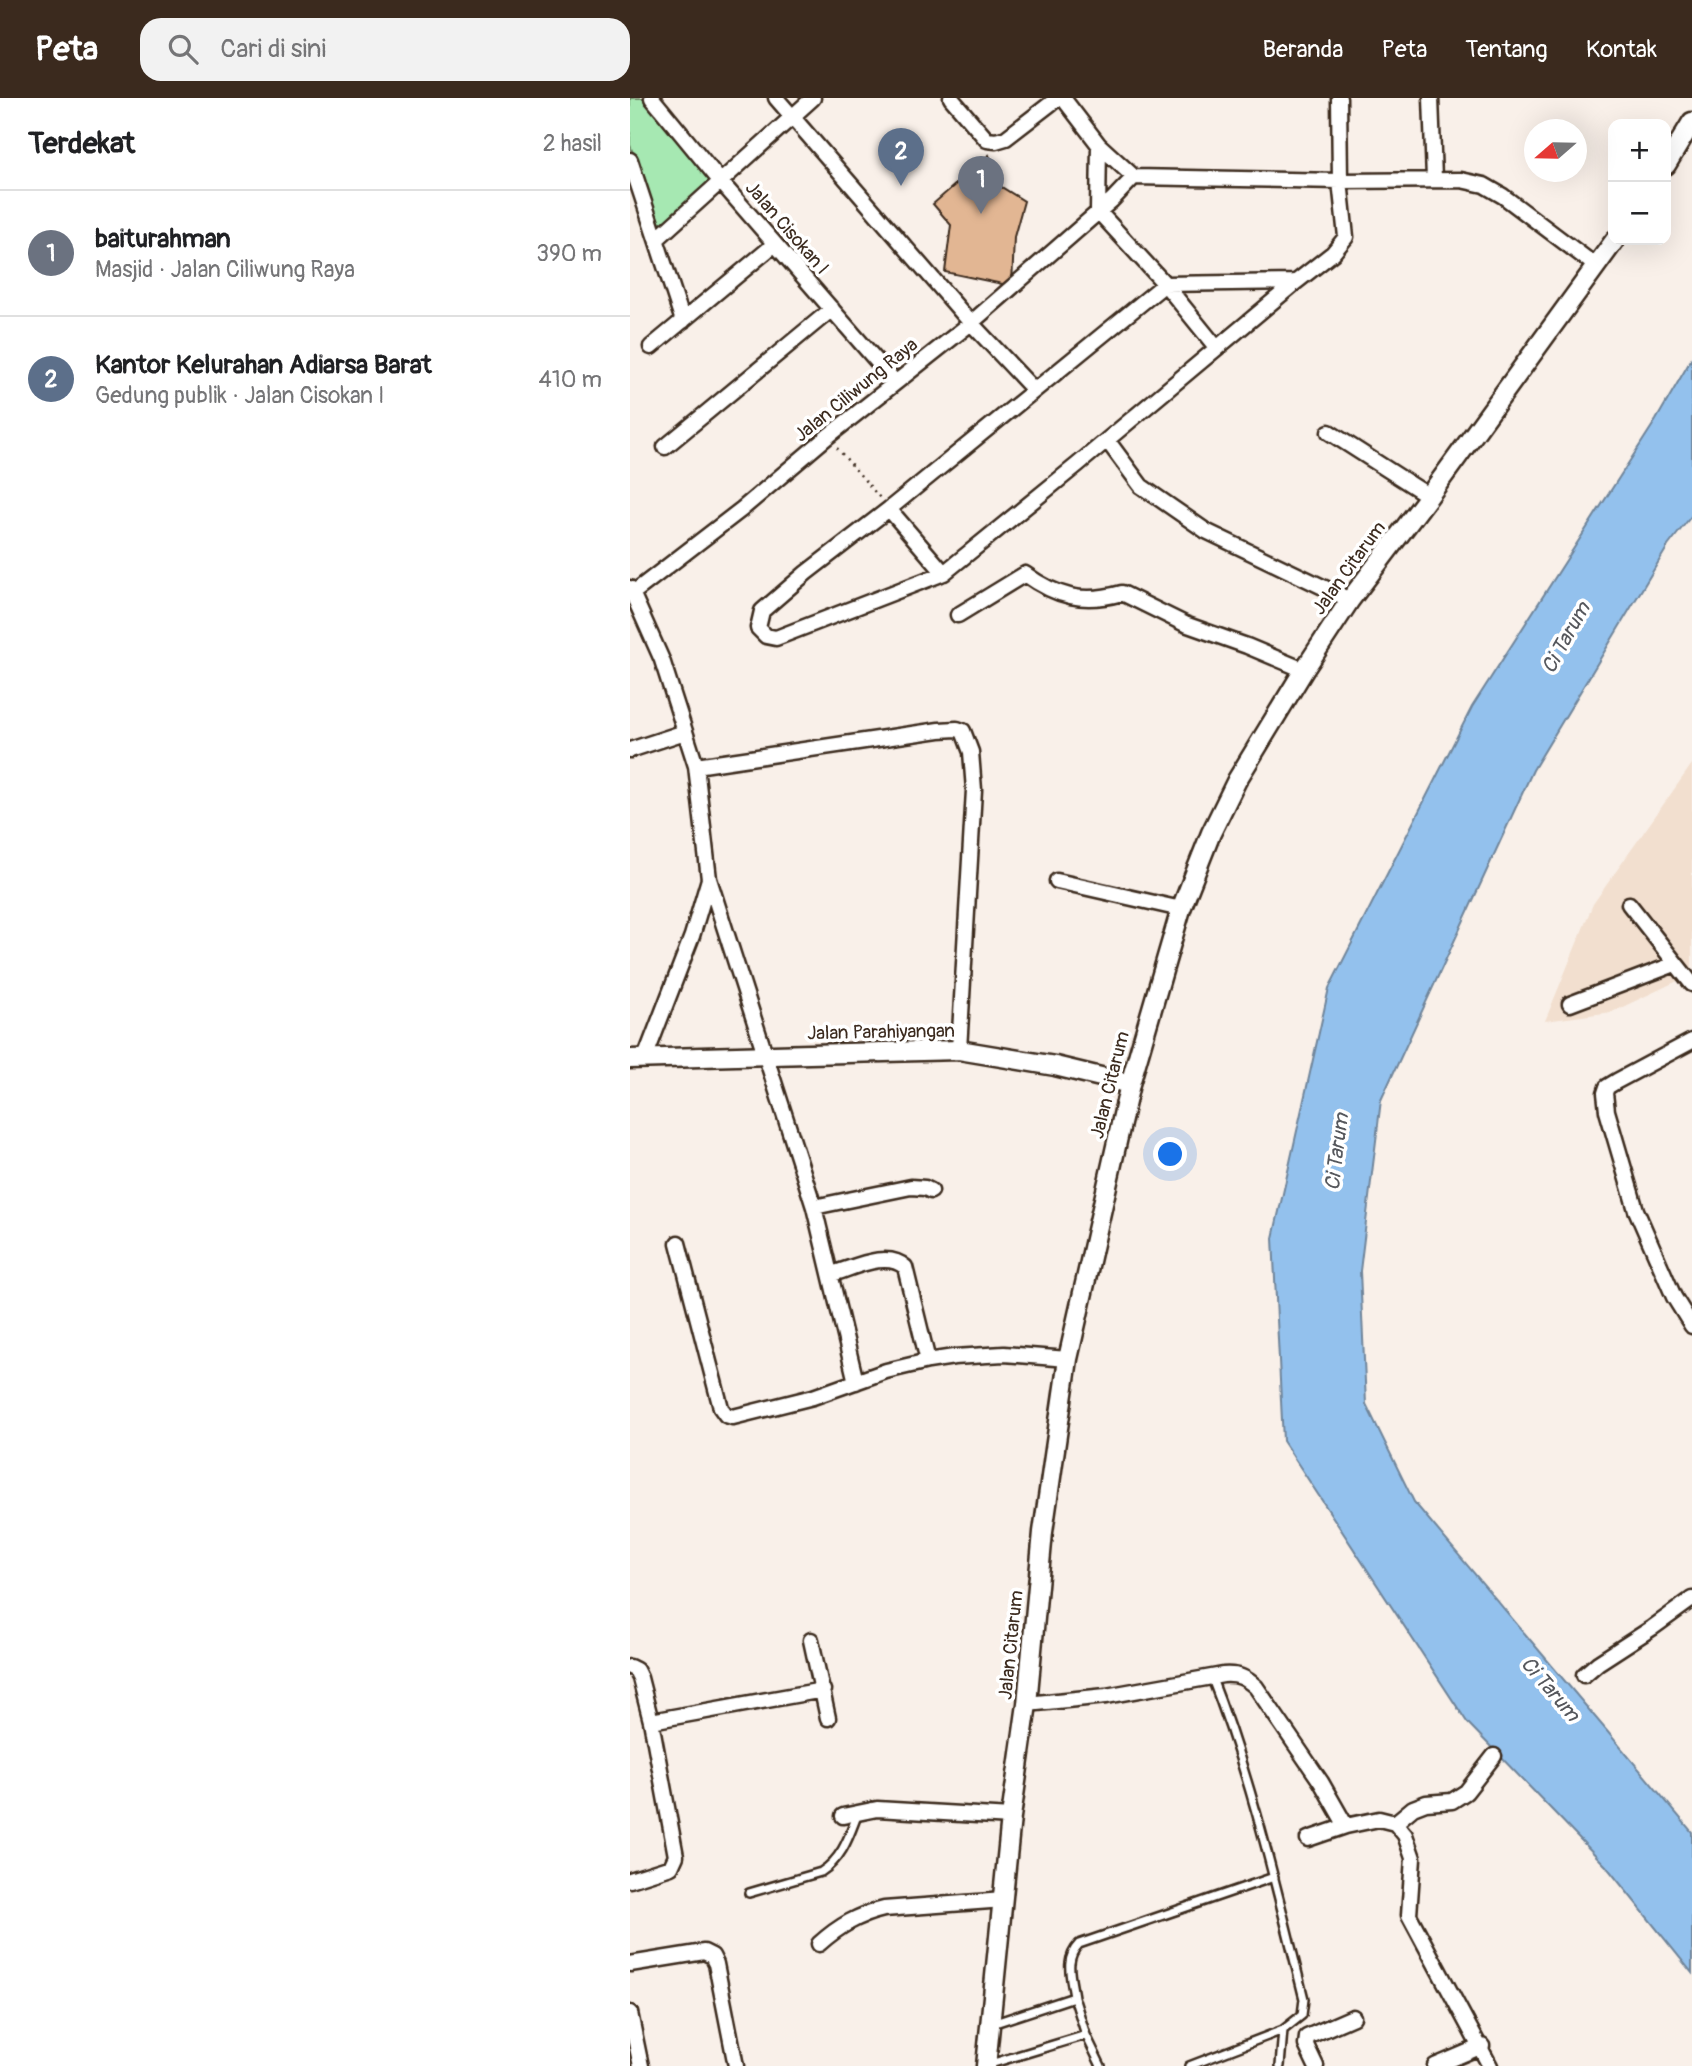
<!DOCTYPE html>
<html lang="id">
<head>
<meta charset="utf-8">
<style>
  body { margin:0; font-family:Pangolin,sans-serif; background:#f2f2f2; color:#202124 }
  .controls { position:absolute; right:21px; top:21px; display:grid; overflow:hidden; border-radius:14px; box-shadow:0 7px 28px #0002 }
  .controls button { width:63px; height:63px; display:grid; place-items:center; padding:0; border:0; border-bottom:2px solid #e0e0e0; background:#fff; color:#202124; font:35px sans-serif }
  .compass { position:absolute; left:894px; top:21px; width:63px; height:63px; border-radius:50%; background:#fff; box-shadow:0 7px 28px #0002; rotate:250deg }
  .you { position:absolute; left:541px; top:1057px; width:24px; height:24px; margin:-18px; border:5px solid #fff; border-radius:50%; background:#1a73e8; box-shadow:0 0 0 10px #1a73e833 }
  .badge { display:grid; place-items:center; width:46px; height:46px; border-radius:50%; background:#3b2a1e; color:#fff; font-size:23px; font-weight:700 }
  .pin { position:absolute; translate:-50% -58px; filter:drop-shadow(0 2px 4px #0008) }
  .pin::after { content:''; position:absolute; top:37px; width:24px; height:21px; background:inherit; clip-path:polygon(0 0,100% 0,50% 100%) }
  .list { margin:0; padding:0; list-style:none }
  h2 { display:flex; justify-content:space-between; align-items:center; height:91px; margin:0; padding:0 28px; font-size:30px }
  h2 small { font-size:23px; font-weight:400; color:#757577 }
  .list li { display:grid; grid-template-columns:46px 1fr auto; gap:21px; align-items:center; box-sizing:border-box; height:126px; padding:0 28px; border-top:2px solid #e0e0e0 }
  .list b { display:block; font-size:26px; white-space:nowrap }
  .list p { margin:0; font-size:23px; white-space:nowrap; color:#757577 }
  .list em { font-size:23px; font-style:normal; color:#757577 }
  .icon { flex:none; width:38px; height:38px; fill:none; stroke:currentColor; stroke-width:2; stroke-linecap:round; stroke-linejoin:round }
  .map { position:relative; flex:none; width:1062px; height:1968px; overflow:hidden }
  header { display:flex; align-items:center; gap:42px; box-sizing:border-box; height:98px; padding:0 35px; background:#3b2a1e; color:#fff }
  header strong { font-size:33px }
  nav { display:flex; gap:38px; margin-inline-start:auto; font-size:24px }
  .search { width:490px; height:63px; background:#f2f2f2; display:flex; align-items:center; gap:18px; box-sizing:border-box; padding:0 24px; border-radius:21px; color:#757577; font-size:26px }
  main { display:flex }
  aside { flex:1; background:#fff }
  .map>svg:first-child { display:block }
  .built { fill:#f2dfcf }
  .green { fill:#a6e8b2; stroke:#708968; stroke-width:2 }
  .water { fill:#93c1ed; stroke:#70859a; stroke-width:2 }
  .building { fill:#e2b693; stroke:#3b2a1e; stroke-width:2 }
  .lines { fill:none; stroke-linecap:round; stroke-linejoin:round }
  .service-casing { stroke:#3b2a1e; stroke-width:12 }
  .minor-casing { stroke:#3b2a1e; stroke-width:19 }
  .tertiary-casing { stroke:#3b2a1e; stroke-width:23 }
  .path { stroke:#3b2a1e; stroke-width:2.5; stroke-dasharray:2 5; stroke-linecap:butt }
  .service { stroke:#fff; stroke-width:7 }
  .minor { stroke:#fff; stroke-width:14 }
  .tertiary { stroke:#fff; stroke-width:18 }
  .labels { text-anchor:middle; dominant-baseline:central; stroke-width:7; stroke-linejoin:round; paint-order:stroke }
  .street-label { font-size:19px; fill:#3b2a1e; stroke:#fff }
  .water-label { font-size:21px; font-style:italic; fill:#55575c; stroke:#fff }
</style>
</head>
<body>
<header>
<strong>Peta</strong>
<div class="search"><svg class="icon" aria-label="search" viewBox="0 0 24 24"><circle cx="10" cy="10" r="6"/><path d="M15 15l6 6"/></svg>Cari di sini</div>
<nav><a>Beranda</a><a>Peta</a><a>Tentang</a><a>Kontak</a></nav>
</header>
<main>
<aside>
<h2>Terdekat<small>2 hasil</small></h2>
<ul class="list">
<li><span class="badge" style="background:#6b7280">1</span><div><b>baiturahman</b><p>Masjid · Jalan Ciliwung Raya</p></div><em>390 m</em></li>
<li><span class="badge" style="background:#5c6f8a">2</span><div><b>Kantor Kelurahan Adiarsa Barat</b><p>Gedung publik · Jalan Cisokan I</p></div><em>410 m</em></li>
</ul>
</aside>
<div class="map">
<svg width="1062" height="1968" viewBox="0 0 1062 1968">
  <rect width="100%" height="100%" fill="#f9f0e9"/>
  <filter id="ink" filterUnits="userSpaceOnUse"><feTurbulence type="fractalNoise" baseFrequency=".0143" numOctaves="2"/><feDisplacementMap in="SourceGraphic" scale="14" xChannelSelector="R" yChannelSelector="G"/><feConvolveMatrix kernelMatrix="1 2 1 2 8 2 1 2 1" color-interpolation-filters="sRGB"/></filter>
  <g filter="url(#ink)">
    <path class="built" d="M 1062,666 L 1062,876 L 982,914 L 915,923 L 963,806 Z"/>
    <path class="green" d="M 0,0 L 17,0 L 83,81 L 31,129 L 0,47 Z"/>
    <path class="water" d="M 1062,260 L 1062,417 L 1038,448 L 903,672 L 751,1002 L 730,1173 L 736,1306 L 784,1404 L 1062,1734 L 1062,1875 L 976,1768 L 837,1624 L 653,1343 L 643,1140 L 699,890 L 842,609 L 1026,322 Z"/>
    <path class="building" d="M 359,57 L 370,88 L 394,103 L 384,139 L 382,188 L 315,174 L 321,127 L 303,106 Z"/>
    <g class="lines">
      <g class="service-casing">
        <path id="service" d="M 119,1795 L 191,1774 C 213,1760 219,1738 228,1715
          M 444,1899 L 456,1937
          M 362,1926 L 444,1899 C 441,1878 434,1862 449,1846 L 644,1779
          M 357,1967 L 456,1937 L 471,1968
          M 559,1968 L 653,1932 L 672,1917 L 674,1901 C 647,1793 622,1682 581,1578
          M 650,1968 L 653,1932"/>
      </g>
      <g class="minor-casing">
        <path id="minor" d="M 22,0 L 91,84 L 265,284
          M 146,0 L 341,225 L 404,292
          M 321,0 L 357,42 L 366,43 L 376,40 L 428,0
          M 433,0 L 469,47
          M 801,0 L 804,81
          M 0,62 L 53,223
          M 468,113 L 469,47 L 504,79 L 710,83 L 831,82 L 854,87 L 873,98 L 966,168
          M 468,113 L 535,186 L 586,249
          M 27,141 L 183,0
          M 666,184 L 535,186 L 259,411 L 176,475 L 132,513 L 128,530 L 136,538 L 146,540 L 314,475 L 447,367 L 666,184 L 703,155 L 716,139 L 710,83 L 709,0
          M 21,249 L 145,146
          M 699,334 L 799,398
          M 477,342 L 511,388 L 576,433 L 720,502
          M 35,349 L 202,211
          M 259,411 L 314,475
          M 0,490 L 32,562 L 66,668 L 79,781 L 184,1109 L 226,1284
          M 3,495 L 112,411 L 197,339 L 341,225 L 482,102 L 504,79
          M 328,517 L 395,476 C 427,499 453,506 492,495 L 555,526 L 617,548 L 674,572
          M 0,652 L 55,634
          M 66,668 L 309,632 L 327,631 L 333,633 L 341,654 L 344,692 L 329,952
          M 427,783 L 551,811
          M 999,806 L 1062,886
          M 940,906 L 1045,866
          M 1062,943 L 987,983 L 977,989 L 975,995 L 977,1013 L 1006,1112 L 1044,1199 L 1062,1228
          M 15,960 L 62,838 L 79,781
          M 184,1109 L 281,1089 L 295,1090 L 301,1093
          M 48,1145 L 91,1310 L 96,1317 L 103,1319 L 183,1299 L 256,1273 L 298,1263 L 324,1259 L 374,1256 L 438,1261
          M 202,1176 C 223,1170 257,1152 275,1169 L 298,1263
          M 181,1542 L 198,1620
          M 0,1569 L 6,1572 L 10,1580 L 21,1623 L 46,1758 L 41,1769 L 0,1782
          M 954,1577 L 968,1565 L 1022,1530 L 1062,1501
          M 397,1606 L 476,1598 L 593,1577 C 608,1576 615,1579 626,1589 L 691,1684 L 716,1728 L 749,1721 L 765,1725 L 775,1737 L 783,1760 L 779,1817 L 860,1968
          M 21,1623 L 193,1592
          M 213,1718 L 247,1711 L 381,1719
          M 765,1725 L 783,1710 L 796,1705 L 822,1703 L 836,1694 L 864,1658
          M 678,1741 L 716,1728
          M 189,1846 C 209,1828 228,1817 254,1811 L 374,1802
          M 0,1866 L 74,1854 L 82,1858 L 86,1866 L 106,1968
          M 0,1915 L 11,1968
          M 686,1968 L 676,1947 L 677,1939 L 723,1919
          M 805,1968 L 852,1948"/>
      </g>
      <g class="tertiary-casing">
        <path id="tertiary" d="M 1036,67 L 1062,24
          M 0,961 L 329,952 L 425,968 L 500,986
          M 356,1968 L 381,1719 L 397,1606 L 413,1434 L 438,1261 L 500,986 L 551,811 L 581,735 L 607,682 L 674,572 L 720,502 L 799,398 L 985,142"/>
      </g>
      <path class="path" d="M 207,350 L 250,400"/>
      <use href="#service" class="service"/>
      <use href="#minor" class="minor"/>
      <use href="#tertiary" class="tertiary"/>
    </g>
  </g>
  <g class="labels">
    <g class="street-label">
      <text transform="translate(157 130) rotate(49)">Jalan Cisokan I</text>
      <text transform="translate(226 292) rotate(-39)">Jalan Ciliwung Raya</text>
      <text transform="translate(719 470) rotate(-54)">Jalan Citarum</text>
      <text transform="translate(251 934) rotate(-1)">Jalan Parahiyangan</text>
      <text transform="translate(480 987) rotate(-76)">Jalan Citarum</text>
      <text transform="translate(381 1547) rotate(-84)">Jalan Citarum</text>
    </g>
    <g class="water-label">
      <text transform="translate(936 540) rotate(-61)">Ci Tarum</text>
      <text transform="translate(707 1054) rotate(-83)">Ci Tarum</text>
      <text transform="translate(920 1591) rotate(49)">Ci Tarum</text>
    </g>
  </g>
</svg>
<div class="controls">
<button>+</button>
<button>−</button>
</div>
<svg class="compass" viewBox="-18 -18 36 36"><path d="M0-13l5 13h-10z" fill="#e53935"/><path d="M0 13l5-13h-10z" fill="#757577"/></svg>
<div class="you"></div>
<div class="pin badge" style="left:351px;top:116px;background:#6b7280">1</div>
<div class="pin badge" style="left:271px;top:88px;background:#5c6f8a">2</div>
</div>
</main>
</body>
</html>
